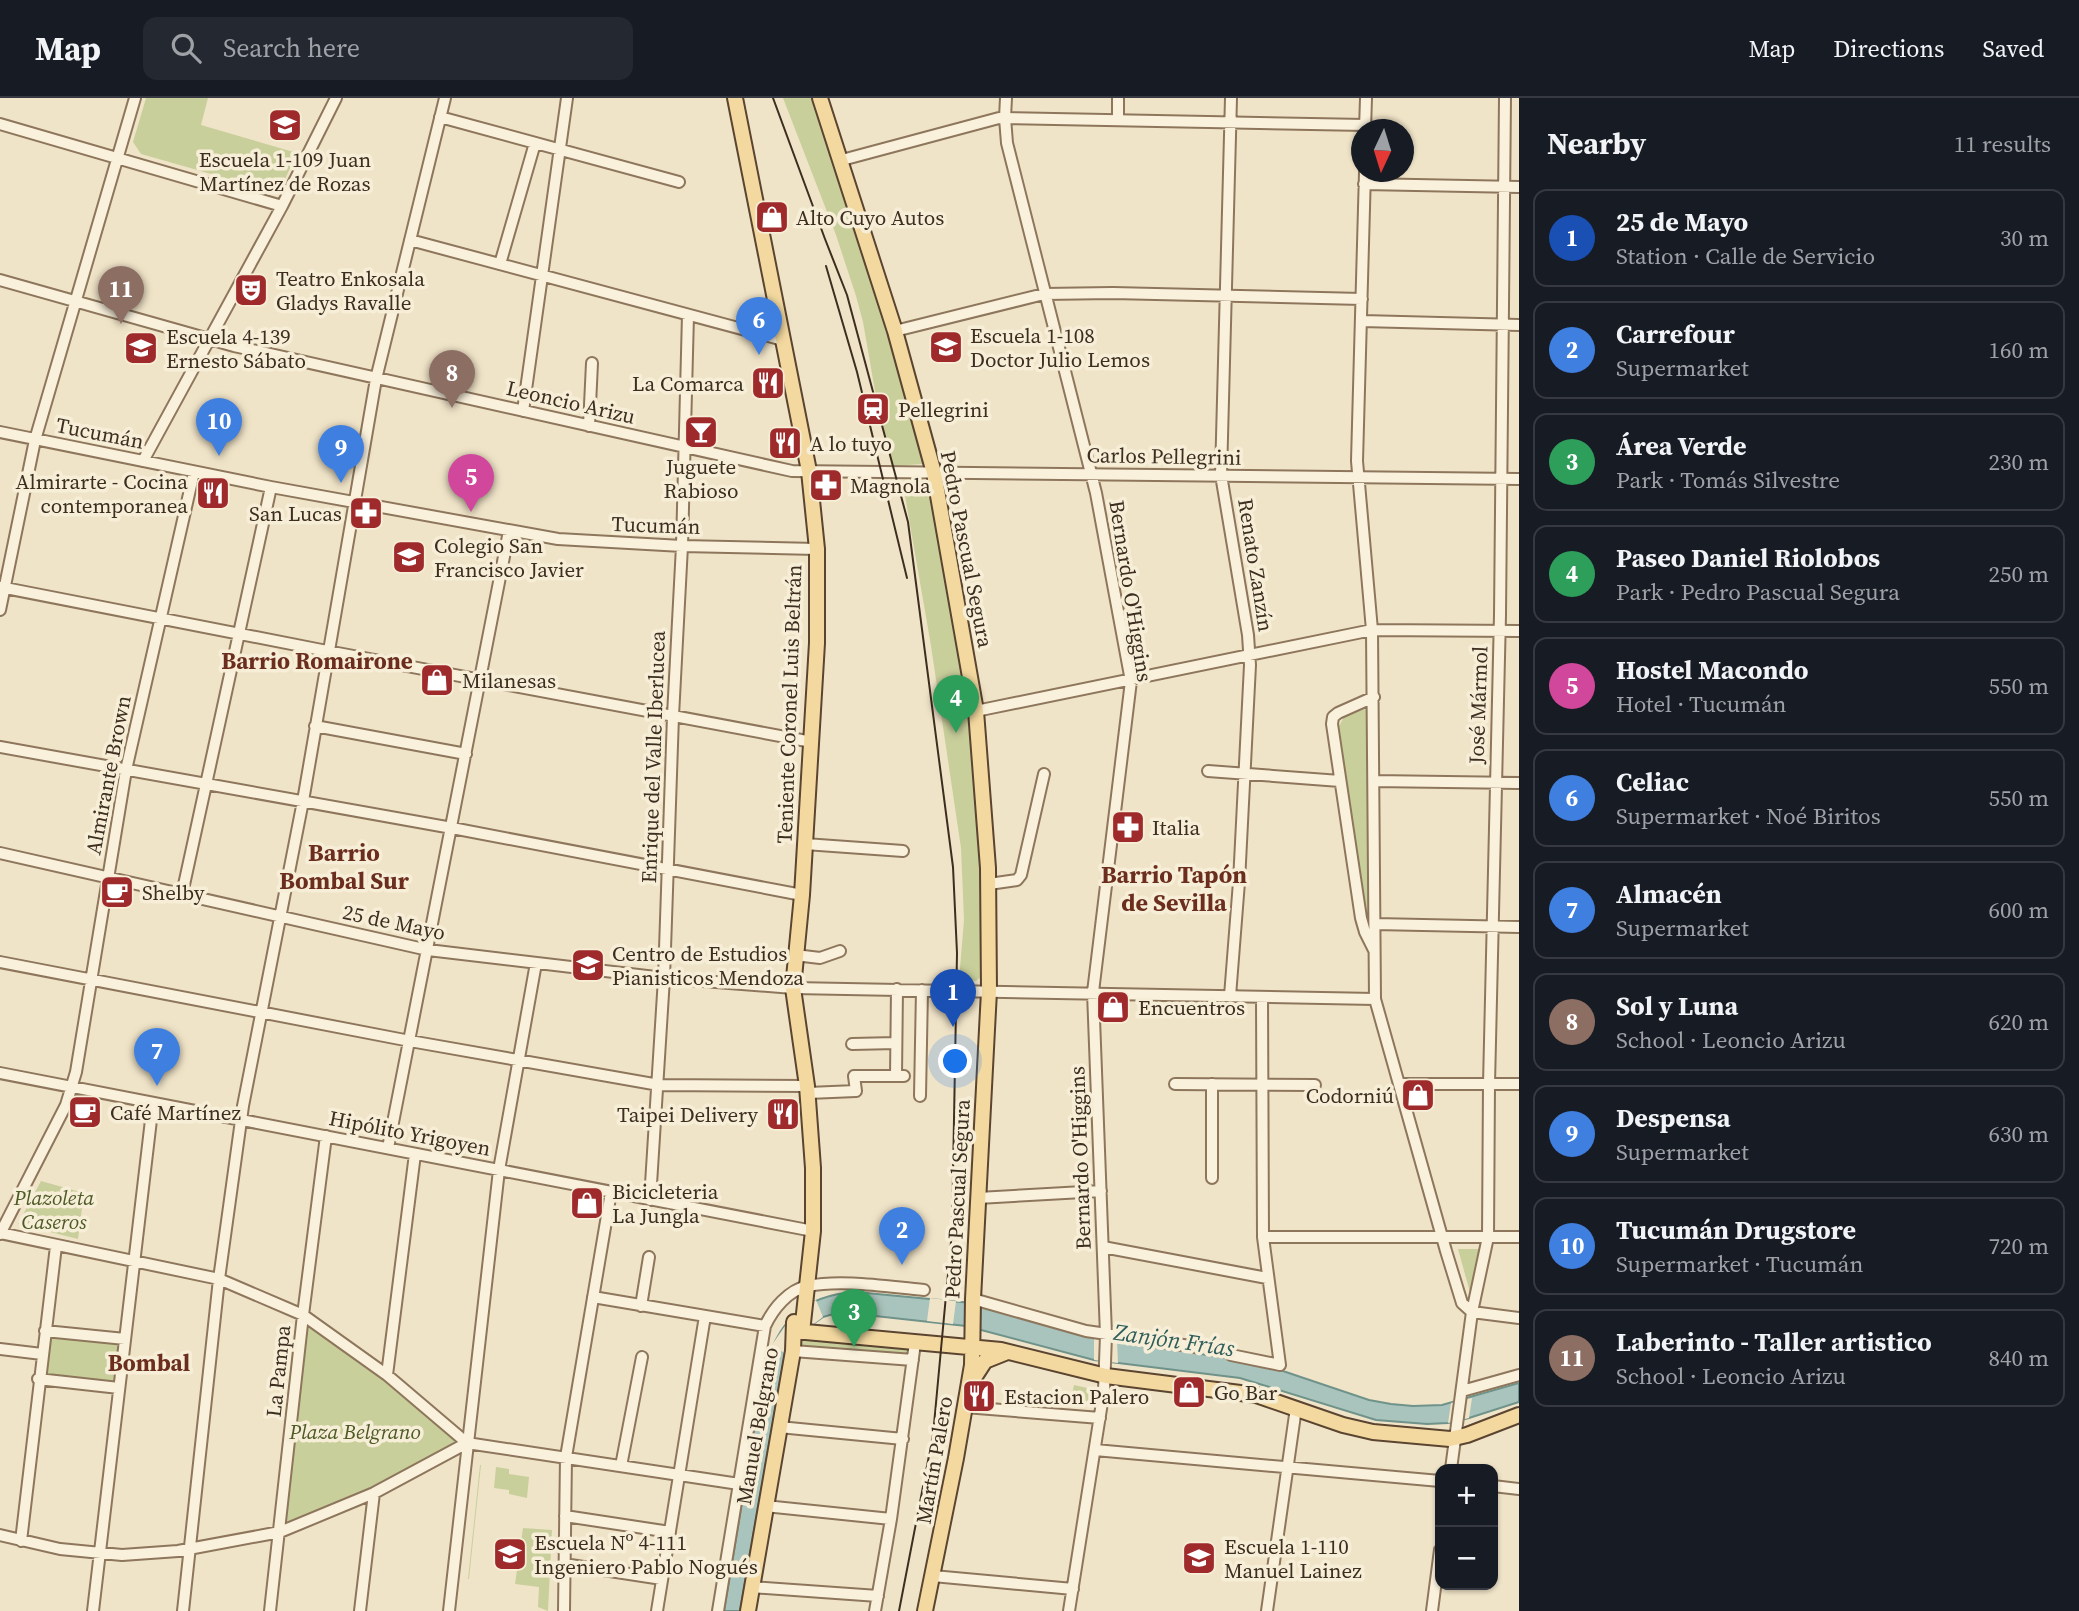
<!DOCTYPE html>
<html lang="en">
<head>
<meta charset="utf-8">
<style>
  body { margin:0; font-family:"Source Serif 4",serif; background:#242831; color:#f1f3f6 }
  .controls { position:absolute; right:21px; bottom:21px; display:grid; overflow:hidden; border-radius:14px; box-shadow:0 2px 5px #0004 }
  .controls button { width:63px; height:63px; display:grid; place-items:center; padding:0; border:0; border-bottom:2px solid #363941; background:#171b24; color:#f1f3f6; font:35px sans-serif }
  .compass { position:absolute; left:1351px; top:21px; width:63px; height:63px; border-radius:50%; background:#171b24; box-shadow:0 2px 5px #0004; rotate:184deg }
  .you { position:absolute; left:956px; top:964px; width:24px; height:24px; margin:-18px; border:5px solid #fff; border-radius:50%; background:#1a73e8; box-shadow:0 0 0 10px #1a73e833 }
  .badge { display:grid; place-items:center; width:46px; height:46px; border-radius:50%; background:#cc999b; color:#fff; font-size:23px; font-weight:700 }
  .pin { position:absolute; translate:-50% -58px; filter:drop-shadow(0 2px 4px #0008) }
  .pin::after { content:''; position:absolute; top:37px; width:24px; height:21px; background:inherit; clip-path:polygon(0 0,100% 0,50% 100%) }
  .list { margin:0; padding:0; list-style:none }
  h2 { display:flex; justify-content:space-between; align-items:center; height:91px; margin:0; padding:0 28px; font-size:30px }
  h2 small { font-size:23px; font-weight:400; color:#9ea1a6 }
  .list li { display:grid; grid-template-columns:46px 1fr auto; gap:21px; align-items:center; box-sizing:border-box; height:98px; margin:0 14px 14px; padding:0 14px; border:2px solid #363941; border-radius:14px }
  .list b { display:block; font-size:26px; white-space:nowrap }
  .list p { margin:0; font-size:23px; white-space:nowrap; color:#9ea1a6 }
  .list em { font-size:23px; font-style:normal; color:#9ea1a6 }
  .icon { flex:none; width:38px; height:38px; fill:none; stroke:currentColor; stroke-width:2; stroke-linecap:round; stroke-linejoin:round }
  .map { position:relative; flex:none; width:1519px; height:1513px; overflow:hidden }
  header { display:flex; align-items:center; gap:42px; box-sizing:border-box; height:98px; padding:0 35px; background:#171b24; border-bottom:2px solid #363941 }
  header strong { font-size:33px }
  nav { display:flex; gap:38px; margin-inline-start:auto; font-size:24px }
  .search { width:490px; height:63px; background:#242831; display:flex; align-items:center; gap:18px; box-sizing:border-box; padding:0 24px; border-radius:14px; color:#9ea1a6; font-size:26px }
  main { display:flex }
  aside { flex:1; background:#171b24 }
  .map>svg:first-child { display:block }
  .green { fill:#c9cf9b }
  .water { fill:#a9c4bc; stroke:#6f938a; stroke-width:2 }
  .pier { fill:#f0e4c8 }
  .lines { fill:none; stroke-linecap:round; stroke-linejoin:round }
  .minor-casing { stroke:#8d765c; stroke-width:14 }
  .major-casing { stroke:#5b4430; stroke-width:18 }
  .minor { stroke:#faf1dc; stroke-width:10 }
  .major { stroke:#f3d9a0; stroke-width:14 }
  .tram { stroke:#3d2e20; stroke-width:2 }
  .labels { text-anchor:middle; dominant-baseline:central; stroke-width:7; stroke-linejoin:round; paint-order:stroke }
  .poi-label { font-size:21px; fill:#3d2e20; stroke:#f7eed8; text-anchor:start }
  .street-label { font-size:21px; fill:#3d2e20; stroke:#f7eed8 }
  .park-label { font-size:21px; font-style:italic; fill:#4d5a26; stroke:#f7eed8 }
  .neighbourhood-label { font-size:23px; font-weight:bold; fill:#6b2e1e; stroke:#f7eed8 }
  .water-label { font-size:23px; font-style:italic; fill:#2f5d5a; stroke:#f7eed8 }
  .quarter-label { font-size:24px; font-weight:bold; fill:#6b2e1e; stroke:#f7eed8 }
</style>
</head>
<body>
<header>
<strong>Map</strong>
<div class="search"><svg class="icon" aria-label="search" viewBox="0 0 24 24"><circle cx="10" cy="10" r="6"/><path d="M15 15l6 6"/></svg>Search here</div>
<nav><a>Map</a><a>Directions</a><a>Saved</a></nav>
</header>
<main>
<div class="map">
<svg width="1519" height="1513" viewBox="0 0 1519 1513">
  <rect width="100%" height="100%" fill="#f0e4c8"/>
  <path class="green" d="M 146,0 L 208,0 L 201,27 L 297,55 L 281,90 L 274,94 L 141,56 L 133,44 Z
    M 783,0 L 814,0 L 879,198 L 925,363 L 923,366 L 892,368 L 879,316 L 863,224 L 856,198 L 836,137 Z
    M 912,379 L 927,383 L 934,407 L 963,586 L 976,683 L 983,760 L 982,878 L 976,883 L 959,882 L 964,822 L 961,750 L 931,548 L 904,392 L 903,383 Z
    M 1368,610 L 1369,814 L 1364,814 L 1339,628 L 1344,619 Z
    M 41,1083 L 84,1095 L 78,1141 L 18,1126 Z
    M 1458,1151 L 1479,1151 L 1471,1198 Z
    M 305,1220 L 384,1277 L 463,1344 L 373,1392 L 282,1431 Z
    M 45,1233 L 125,1241 L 119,1290 L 38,1281 Z
    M 793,1233 L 915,1245 L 913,1262 L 793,1253 Z
    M 1074,1287 L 1092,1291 L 1089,1308 L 1070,1306 Z
    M 480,1367 L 481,1367 L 469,1481 L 468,1481 Z
    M 496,1369 L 509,1371 L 509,1376 L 529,1379 L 527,1400 L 509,1396 L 509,1392 L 494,1390 Z
    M 523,1430 L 552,1432 L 548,1513 L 538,1509 L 539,1489 L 515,1486 Z"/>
  <path class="water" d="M 856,1194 L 972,1205 L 1085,1238 L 1233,1261 L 1274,1270 L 1369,1302 L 1391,1306 L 1413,1308 L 1442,1307 L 1519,1285 L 1519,1304 L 1469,1320 L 1448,1325 L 1427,1326 L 1376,1322 L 1240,1280 L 1094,1262 L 966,1228 L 857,1216 L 837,1215 L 823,1219 L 806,1231 L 785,1255 L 740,1513 L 724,1513 L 763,1277 C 776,1226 801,1197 856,1194 Z"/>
  <path class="pier" d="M 930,1200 L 956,1203 L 953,1226 L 927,1223 Z
    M 816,1202 L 823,1219 L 802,1235 L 785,1255 L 771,1248 L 792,1218 Z
    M 1094,1240 L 1117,1243 L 1118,1265 L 1094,1262 Z
    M 1472,1300 L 1469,1320 L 1448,1325 L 1451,1305 Z"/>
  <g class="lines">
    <g class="minor-casing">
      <path id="minor" d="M 1006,0 L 1005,20 L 1007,45 L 1096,395 L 1131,583 L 1093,894 L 1106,1237 L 1104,1292 L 1069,1513
        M 440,19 L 679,84
        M 1118,22 L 1118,0
        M 0,26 L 282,108
        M 1365,32 L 1366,0
        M 842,62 L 999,20 L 1365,27
        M 1365,74 L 1357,363 L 1372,532 L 1375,901 L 1446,1153 L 1462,1205 L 1472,1214
        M 1364,86 L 1519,89
        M 410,142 L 783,242
        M 500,166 L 535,45
        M 0,182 L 234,248 L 792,373 L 1519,381
        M 1362,223 L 1519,227
        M 895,233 L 1044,196 L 1113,195 L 1362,201
        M 523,313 L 567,0
        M 589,328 L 592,265
        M 0,334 L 271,389 L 558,441 L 682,448 L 817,451
        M 143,363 L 282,108 L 336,0
        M 0,489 L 327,553 L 812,644
        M 0,512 L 35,342 L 135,0
        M 1374,599 L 1338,615 L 1333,619 L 1332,626 L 1361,820 L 1365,834 L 1374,852
        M 976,613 L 1372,532 L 1519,533
        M 315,628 L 466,656
        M 0,649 L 452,730 L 802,797
        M 1208,673 L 1340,683
        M 1374,683 L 1519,685
        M 805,746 L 903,753
        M 0,755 L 428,852 L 664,880 L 793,890 L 1375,901
        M 989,786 L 1017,782 L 1021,777 L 1044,676
        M 182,796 L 271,389
        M 1375,826 L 1519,829
        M 795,857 L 820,860 L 840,853
        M 0,864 L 410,943 L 659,987 L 807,988
        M 1230,898 L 1239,784 L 1250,567 L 1248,537 L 1221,377 L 1231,0
        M 852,946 L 896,945
        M 0,975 L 813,1133
        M 896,978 L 897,891
        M 1175,986 L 1315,987
        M 1399,986 L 1519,986
        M 808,995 L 856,993 L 854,978 L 904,978
        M 920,998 L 922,892
        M 388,1050 L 509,433
        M 1212,1080 L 1212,986
        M 978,1100 L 1101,1093
        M 650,1102 L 664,880 L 673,618 L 682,448 L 688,217
        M 0,1135 L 219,1181 L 303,1217 L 387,1277 L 467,1345
        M 0,1136 L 66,1007 L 76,974 L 126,672 L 194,374
        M 1263,1139 L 1519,1139
        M 1103,1149 L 1267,1180
        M 593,1199 L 765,1228
        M 973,1201 L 1086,1233 L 1197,1249
        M 641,1208 L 649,1159
        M 1472,1214 L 1519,1220
        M 45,1233 L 125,1241
        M 0,1251 L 42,1256
        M 793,1253 L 913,1262
        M 1231,1257 L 1280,1267 L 1263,1139 L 1262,899
        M 387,1277 L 415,1056
        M 38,1281 L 119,1290
        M 1462,1293 L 1519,1277
        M 965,1309 L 1100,1320
        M 779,1329 L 903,1341
        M 467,1345 L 739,1386
        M 1095,1352 L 1440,1383
        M 621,1368 L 642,1259
        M 1451,1371 L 1472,1214 L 1488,1139 L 1489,986 L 1500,517 L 1505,0
        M 1493,1388 L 1519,1391
        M 765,1408 L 891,1421
        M 565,1418 L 670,1434
        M 0,1437 L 60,1451 L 122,1457 L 178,1453 L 280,1434 L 374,1395 L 467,1345
        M 21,1443 L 56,1148
        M 564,1466 L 662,1481
        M 933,1478 L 1073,1491
        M 751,1489 L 878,1498
        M 93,1513 L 153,1005
        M 183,1513 L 219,1181 L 243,1008 L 303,703 L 376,281 L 445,0
        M 270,1513 L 303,1217 L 326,1038
        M 360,1513 L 374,1395
        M 449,1513 L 499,1072 L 536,865
        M 564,1513 L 566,1359 L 611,1094
        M 657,1513 L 705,1218
        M 718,1513 L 765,1228 C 773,1211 788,1192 808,1188 C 842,1181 889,1189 924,1192
        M 875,1513 L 891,1421 L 915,1245
        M 1267,1513 L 1296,1310
        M 1432,1513 L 1440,1452"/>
    </g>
    <g class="major-casing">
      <path id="major" d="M 735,0 L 809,373 L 817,451 L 817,545 L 802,797 L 793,890 L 807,988 L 813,1070 L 813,1133 L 802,1234
        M 820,0 L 895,233 L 934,375 L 976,613 L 988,770 L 989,893 L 973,1201 L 972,1267 L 956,1360 L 925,1513
        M 795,1233 L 1001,1252 L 1106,1278 L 1256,1297 L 1343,1327 L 1373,1334 L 1450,1341 L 1467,1337 L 1519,1317
        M 972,1283 L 985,1263 L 1005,1255
        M 748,1513 L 793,1253 L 794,1224"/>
    </g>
    <use href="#minor" class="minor"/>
    <use href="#major" class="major"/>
    <path class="tram" d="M 773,0 L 825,141 L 847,197 L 908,424 L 953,769 L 957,855 L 952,1133 L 933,1337 L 899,1513
      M 826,168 L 857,274 L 907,480"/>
  </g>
  <defs>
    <g id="school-square" transform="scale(1.75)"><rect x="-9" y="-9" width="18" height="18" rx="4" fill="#9e2a2b" stroke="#f7eed8"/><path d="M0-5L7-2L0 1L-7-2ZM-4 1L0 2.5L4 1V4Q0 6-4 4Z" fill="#fff"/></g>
    <g id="shop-square" transform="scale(1.75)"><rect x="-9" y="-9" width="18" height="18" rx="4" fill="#9e2a2b" stroke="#f7eed8"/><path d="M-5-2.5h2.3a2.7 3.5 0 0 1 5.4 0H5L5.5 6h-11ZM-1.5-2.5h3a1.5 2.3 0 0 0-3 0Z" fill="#fff"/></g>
    <g id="theatre-square" transform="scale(1.75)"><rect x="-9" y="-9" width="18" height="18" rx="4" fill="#9e2a2b" stroke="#f7eed8"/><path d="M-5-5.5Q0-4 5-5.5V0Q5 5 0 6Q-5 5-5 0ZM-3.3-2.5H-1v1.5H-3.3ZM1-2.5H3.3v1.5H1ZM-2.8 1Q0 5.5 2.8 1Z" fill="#fff"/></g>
    <g id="restaurant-square" transform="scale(1.75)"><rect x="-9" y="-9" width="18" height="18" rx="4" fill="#9e2a2b" stroke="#f7eed8"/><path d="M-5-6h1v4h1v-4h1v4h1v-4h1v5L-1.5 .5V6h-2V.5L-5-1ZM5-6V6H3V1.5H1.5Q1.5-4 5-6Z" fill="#fff"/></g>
    <g id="station-square" transform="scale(1.75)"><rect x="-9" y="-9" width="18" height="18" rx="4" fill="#9e2a2b" stroke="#f7eed8"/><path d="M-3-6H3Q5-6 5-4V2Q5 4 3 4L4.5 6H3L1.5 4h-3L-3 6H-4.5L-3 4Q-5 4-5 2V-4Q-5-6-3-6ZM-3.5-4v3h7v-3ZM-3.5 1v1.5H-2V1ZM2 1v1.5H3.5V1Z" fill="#fff"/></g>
    <g id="bar-square" transform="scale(1.75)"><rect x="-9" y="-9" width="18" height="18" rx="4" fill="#9e2a2b" stroke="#f7eed8"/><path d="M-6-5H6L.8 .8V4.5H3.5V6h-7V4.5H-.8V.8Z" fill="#fff"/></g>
    <g id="pharmacy-square" transform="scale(1.75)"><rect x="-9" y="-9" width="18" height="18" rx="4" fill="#9e2a2b" stroke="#f7eed8"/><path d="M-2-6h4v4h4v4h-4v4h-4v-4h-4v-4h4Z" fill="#fff"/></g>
    <g id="cafe-square" transform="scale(1.75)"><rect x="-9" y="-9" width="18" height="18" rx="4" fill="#9e2a2b" stroke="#f7eed8"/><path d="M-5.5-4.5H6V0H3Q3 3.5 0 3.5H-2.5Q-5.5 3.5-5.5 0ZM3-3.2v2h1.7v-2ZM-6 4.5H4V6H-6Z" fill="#fff"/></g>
  </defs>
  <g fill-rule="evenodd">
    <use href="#school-square" x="285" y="27"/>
    <use href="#shop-square" x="772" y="119"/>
    <use href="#theatre-square" x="251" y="192"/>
    <use href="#school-square" x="946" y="249"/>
    <use href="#school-square" x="141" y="250"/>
    <use href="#restaurant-square" x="768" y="285"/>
    <use href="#station-square" x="873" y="311"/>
    <use href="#bar-square" x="701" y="334"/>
    <use href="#restaurant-square" x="785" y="345"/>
    <use href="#pharmacy-square" x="826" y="387"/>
    <use href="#restaurant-square" x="213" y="395"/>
    <use href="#pharmacy-square" x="366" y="415"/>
    <use href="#school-square" x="409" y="459"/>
    <use href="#shop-square" x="437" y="582"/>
    <use href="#pharmacy-square" x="1128" y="729"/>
    <use href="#cafe-square" x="117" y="794"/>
    <use href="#school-square" x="588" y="867"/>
    <use href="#shop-square" x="1113" y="909"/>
    <use href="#shop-square" x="1418" y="997"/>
    <use href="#cafe-square" x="85" y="1014"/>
    <use href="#restaurant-square" x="783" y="1016"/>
    <use href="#shop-square" x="587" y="1105"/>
    <use href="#shop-square" x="1189" y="1294"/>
    <use href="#restaurant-square" x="979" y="1298"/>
    <use href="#school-square" x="510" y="1456"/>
    <use href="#school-square" x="1199" y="1460"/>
  </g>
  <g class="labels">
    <g class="poi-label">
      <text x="285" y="61" text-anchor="middle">Escuela 1-109 Juan<tspan x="285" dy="24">Martínez de Rozas</tspan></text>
      <text x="796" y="119">Alto Cuyo Autos</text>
      <text x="276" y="180">Teatro Enkosala<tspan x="276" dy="24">Gladys Ravalle</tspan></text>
      <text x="970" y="237">Escuela 1-108<tspan x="970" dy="24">Doctor Julio Lemos</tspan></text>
      <text x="166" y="238">Escuela 4-139<tspan x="166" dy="24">Ernesto Sábato</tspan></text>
      <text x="744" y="285" text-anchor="end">La Comarca</text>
      <text x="898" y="311">Pellegrini</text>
      <text x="810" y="345">A lo tuyo</text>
      <text x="701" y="368" text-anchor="middle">Juguete<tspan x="701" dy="24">Rabioso</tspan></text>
      <text x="188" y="383" text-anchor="end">Almirarte - Cocina<tspan x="188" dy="24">contemporanea</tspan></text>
      <text x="850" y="387">Magnola</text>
      <text x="342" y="415" text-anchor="end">San Lucas</text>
      <text x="434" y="447">Colegio San<tspan x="434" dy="24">Francisco Javier</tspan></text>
      <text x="462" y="582">Milanesas</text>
      <text x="1152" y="729">Italia</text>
      <text x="142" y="794">Shelby</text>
      <text x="612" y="855">Centro de Estudios<tspan x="612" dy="24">Pianisticos Mendoza</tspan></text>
      <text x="1138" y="909">Encuentros</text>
      <text x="1394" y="997" text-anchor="end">Codorniú</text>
      <text x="110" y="1014">Café Martínez</text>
      <text x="758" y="1016" text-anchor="end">Taipei Delivery</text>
      <text x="612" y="1093">Bicicleteria<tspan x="612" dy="24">La Jungla</tspan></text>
      <text x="1214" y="1294">Go Bar</text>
      <text x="1004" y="1298">Estacion Palero</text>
      <text x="534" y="1444">Escuela Nº 4-111<tspan x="534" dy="24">Ingeniero Pablo Nogués</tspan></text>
      <text x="1224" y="1448">Escuela 1-110<tspan x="1224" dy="24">Manuel Lainez</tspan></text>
    </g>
    <g class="street-label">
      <text transform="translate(571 304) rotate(13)">Leoncio Arizu</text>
      <text transform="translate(100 335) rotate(11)">Tucumán</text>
      <text transform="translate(1164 358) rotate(1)">Carlos Pellegrini</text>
      <text transform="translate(656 427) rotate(2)">Tucumán</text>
      <text transform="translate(967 451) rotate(79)">Pedro Pascual Segura</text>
      <text transform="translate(1256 467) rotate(81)">Renato Zanzín</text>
      <text transform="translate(1131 493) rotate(81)">Bernardo O'Higgins</text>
      <text transform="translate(789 606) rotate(-88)">Teniente Coronel Luis Beltrán</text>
      <text transform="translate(1478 607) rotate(-88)">José Mármol</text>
      <text transform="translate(653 659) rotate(-88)">Enrique del Valle Iberlucea</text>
      <text transform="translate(108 677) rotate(-79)">Almirante Brown</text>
      <text transform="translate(394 824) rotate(12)">25 de Mayo</text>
      <text transform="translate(410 1035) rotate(11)">Hipólito Yrigoyen</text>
      <text transform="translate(1080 1060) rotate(-92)">Bernardo O'Higgins</text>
      <text transform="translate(957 1101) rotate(-87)">Pedro Pascual Segura</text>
      <text transform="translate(278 1273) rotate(-84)">La Pampa</text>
      <text transform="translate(757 1328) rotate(-80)">Manuel Belgrano</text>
      <text transform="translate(934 1362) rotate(-80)">Martín Palero</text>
    </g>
    <g class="park-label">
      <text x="54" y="1099">Plazoleta<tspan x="54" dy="24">Caseros</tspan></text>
      <text x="355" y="1333">Plaza Belgrano</text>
    </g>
    <g class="neighbourhood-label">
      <text x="317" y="563">Barrio Romairone</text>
      <text x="149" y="1265">Bombal</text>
    </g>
    <g class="water-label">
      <text transform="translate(1174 1242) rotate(8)">Zanjón Frías</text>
    </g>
    <g class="quarter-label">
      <text x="344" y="754">Barrio<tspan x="344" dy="28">Bombal Sur</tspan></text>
      <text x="1174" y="776">Barrio Tapón<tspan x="1174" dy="28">de Sevilla</tspan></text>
    </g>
  </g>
</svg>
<div class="controls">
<button>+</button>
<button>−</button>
</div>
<svg class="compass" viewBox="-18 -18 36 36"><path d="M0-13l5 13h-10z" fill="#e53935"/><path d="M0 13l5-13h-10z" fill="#9ea1a6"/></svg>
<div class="you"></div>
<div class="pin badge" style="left:953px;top:929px;background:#1a4fb4">1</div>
<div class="pin badge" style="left:902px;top:1167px;background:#3f7fe0">2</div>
<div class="pin badge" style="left:854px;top:1249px;background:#2e9e5b">3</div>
<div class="pin badge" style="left:956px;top:635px;background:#2e9e5b">4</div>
<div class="pin badge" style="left:471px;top:414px;background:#d1479c">5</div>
<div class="pin badge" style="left:759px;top:257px;background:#3f7fe0">6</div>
<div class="pin badge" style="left:157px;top:988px;background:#3f7fe0">7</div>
<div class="pin badge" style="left:452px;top:310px;background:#8d6e63">8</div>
<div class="pin badge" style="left:341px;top:385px;background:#3f7fe0">9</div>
<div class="pin badge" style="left:219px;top:358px;background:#3f7fe0">10</div>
<div class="pin badge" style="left:121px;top:226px;background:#8d6e63">11</div>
</div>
<aside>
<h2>Nearby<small>11 results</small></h2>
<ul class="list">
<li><span class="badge" style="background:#1a4fb4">1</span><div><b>25 de Mayo</b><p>Station · Calle de Servicio</p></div><em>30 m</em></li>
<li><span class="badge" style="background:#3f7fe0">2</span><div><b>Carrefour</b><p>Supermarket</p></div><em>160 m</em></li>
<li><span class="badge" style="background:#2e9e5b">3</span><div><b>Área Verde</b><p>Park · Tomás Silvestre</p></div><em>230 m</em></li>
<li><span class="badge" style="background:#2e9e5b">4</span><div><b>Paseo Daniel Riolobos</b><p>Park · Pedro Pascual Segura</p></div><em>250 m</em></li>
<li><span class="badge" style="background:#d1479c">5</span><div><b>Hostel Macondo</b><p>Hotel · Tucumán</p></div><em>550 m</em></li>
<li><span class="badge" style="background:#3f7fe0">6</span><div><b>Celiac</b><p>Supermarket · Noé Biritos</p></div><em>550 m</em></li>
<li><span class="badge" style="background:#3f7fe0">7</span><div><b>Almacén</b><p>Supermarket</p></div><em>600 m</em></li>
<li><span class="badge" style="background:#8d6e63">8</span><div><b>Sol y Luna</b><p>School · Leoncio Arizu</p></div><em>620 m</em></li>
<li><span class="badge" style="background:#3f7fe0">9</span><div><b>Despensa</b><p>Supermarket</p></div><em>630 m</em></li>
<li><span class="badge" style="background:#3f7fe0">10</span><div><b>Tucumán Drugstore</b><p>Supermarket · Tucumán</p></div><em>720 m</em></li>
<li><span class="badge" style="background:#8d6e63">11</span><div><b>Laberinto - Taller artistico</b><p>School · Leoncio Arizu</p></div><em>840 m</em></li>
</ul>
</aside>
</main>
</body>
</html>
